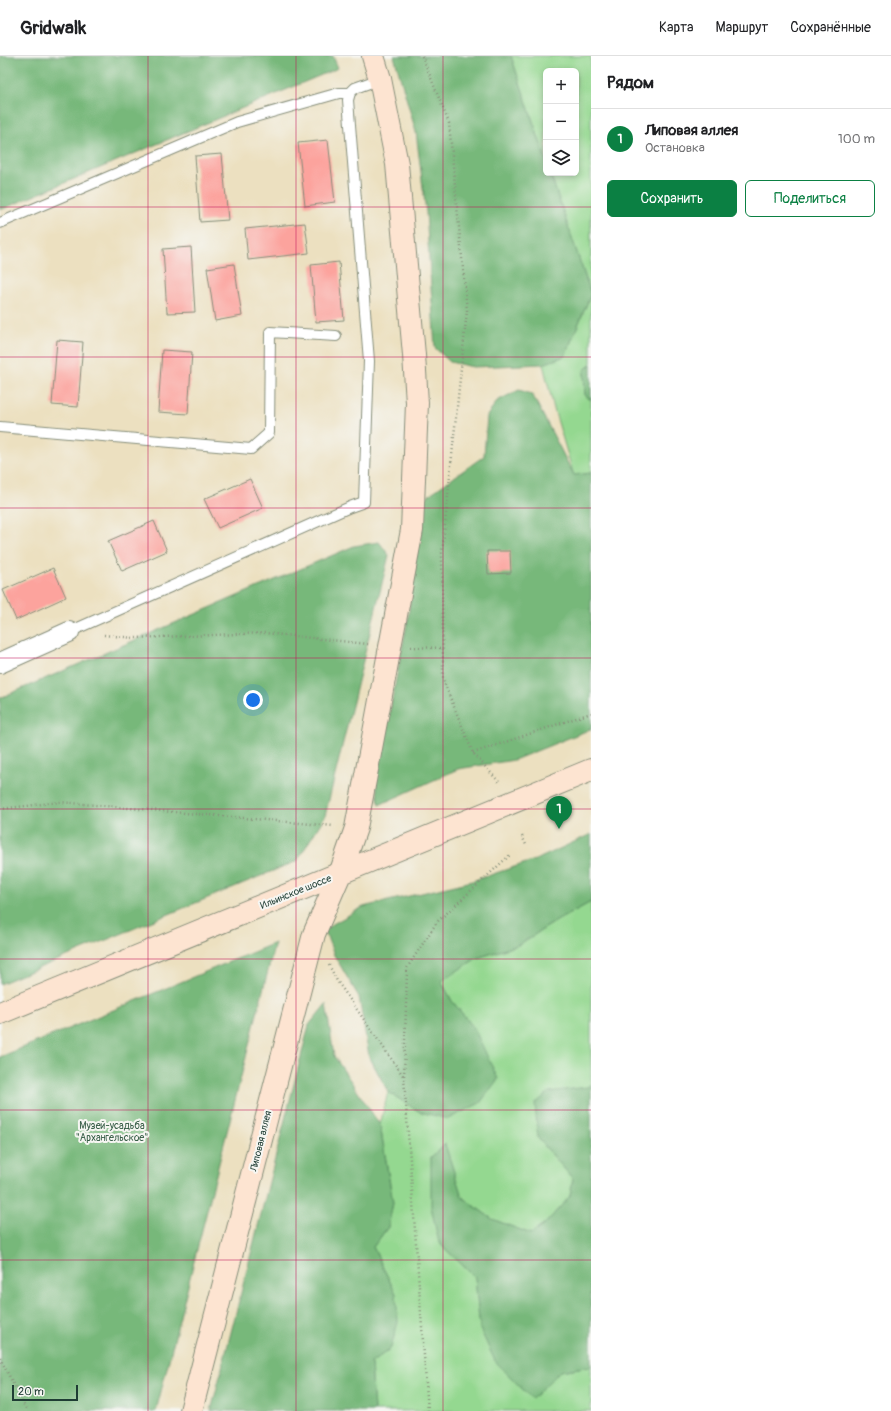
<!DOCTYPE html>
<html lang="ru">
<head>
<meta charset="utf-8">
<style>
  body { margin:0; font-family:Pangolin,sans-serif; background:#f2f2f2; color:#202124 }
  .controls { position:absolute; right:12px; top:12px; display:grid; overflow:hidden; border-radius:6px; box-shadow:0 2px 6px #0003 }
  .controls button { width:36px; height:36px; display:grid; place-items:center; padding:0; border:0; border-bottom:1px solid #e0e0e0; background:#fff; color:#202124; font:20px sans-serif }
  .scale { position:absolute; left:12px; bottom:10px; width:66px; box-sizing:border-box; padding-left:4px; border:2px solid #1f3d34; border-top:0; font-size:11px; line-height:14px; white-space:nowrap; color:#1f3d34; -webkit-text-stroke:3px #f6f6f2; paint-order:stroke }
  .you { position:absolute; left:253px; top:644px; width:14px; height:14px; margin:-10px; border:3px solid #fff; border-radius:50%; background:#1a73e8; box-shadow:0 0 0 6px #1a73e833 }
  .badge { display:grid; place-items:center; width:26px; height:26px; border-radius:50%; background:#0b8043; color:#fff; font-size:13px; font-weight:700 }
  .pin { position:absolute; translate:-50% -33px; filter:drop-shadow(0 1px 2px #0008) }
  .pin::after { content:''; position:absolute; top:21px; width:14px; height:12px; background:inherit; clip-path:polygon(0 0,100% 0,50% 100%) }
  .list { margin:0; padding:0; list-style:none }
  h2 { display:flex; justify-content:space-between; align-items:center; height:52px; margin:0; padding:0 16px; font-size:17px }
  h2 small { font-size:13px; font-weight:400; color:#757577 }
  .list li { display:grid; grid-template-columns:26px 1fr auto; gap:12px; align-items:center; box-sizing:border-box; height:60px; padding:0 16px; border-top:1px solid #e0e0e0 }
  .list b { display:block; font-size:15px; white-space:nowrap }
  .list p { margin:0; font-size:13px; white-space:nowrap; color:#757577 }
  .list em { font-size:13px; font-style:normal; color:#757577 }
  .actions { display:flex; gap:8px; padding:12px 16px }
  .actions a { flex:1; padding:9px 0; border:1px solid #0b8043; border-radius:6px; text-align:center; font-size:14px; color:#0b8043 }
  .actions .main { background:#0b8043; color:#fff }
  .icon { flex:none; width:22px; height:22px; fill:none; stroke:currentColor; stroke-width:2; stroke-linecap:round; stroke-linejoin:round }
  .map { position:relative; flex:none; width:591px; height:1355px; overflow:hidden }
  header { display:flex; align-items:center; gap:24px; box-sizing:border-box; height:56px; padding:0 20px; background:#fff; border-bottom:1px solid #e0e0e0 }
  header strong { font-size:19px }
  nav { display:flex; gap:22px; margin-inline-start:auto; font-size:14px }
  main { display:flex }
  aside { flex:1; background:#fff }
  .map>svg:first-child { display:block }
  .green { fill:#94d890; stroke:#5a8a62 }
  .forest { fill:#77b87a; stroke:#4b7a57 }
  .building { fill:#fca39d }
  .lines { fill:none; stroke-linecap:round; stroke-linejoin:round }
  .lane-casing { stroke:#868e7a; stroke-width:12 }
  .street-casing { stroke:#868e7a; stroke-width:22 }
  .secondary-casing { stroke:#868e7a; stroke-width:24 }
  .path { stroke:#868e7a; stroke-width:2.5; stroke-dasharray:1 3; stroke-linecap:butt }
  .lane { stroke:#fff; stroke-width:10 }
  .street { stroke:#fff; stroke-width:20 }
  .secondary { stroke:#fde4d1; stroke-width:22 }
  .grid { fill:none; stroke:#c2185b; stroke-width:1; stroke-opacity:0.55 }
  .labels { text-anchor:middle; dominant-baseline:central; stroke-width:4; stroke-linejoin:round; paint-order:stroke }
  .street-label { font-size:10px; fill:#1f3d34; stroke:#f6f6f2 }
  .park-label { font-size:10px; fill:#365c46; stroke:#f6f6f2 }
</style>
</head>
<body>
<header>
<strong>Gridwalk</strong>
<nav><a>Карта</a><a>Маршрут</a><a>Сохранённые</a></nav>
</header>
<main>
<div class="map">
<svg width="591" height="1355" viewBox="0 0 591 1355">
  <rect width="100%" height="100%" fill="#f6f6f2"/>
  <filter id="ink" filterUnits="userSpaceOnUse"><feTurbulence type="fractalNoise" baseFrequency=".025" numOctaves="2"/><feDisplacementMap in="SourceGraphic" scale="8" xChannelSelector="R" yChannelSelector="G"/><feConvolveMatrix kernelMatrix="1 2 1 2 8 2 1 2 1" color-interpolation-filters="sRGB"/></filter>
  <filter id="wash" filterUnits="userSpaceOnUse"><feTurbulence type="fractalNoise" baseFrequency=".012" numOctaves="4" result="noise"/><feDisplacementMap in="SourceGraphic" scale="16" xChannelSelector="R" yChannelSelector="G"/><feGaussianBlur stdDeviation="0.9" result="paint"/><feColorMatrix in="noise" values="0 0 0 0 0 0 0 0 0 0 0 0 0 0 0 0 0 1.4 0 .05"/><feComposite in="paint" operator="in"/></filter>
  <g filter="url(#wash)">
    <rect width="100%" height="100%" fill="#ece0c0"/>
    <path class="green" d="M 511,0 L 591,0 L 591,307 L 584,315 L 585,339 L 591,344 L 591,417 L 574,420 L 554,353 L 543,308 L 565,300 L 591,238 L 550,117 L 576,117 L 576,15 L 546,15 L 546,104 Z
      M 591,846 L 591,1029 L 587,1031 L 538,1082 L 573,1123 L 570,1140 L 545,1168 L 531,1178 L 492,1163 L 462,1141 L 445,1089 L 431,1101 L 439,1187 L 475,1221 L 480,1273 L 532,1343 L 560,1315 L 591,1310 L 591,1355 L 374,1355 L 371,1307 L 391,1292 L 396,1238 L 373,1191 L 388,1171 L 393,1147 L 380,1069 L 388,1036 L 420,1056 L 474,972 L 452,945 L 441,925 L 477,902 L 518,889 L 558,864 Z"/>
    <path class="forest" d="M 0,0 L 333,0 L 338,12 L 0,154 Z
      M 394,0 L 511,0 L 546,104 L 546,117 L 550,117 L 591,238 L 565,300 L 543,308 L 473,311 L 450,306 L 435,292 L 426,156 L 416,76 Z
      M 591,308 L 591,344 L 585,339 L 584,315 Z
      M 519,334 L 532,338 L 574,419 L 591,417 L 591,673 L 514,704 L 458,713 L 379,749 L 376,726 L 408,562 L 423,443 L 484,400 L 487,360 L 497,345 Z
      M 379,486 L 389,499 L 325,760 L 297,805 L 0,928 L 0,642 L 354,490 Z
      M 591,778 L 591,846 L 558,864 L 518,889 L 477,902 L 441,925 L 452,945 L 474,972 L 498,1023 L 480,1047 L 448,1063 L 420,1056 L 388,1036 L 369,1000 L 359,941 L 334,899 L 324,873 L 363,851 L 472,825 L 538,803 Z
      M 275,887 L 156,1355 L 0,1355 L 0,1001 Z
      M 326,948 L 334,1000 L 380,1069 L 393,1147 L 388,1171 L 373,1191 L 396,1238 L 398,1266 L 391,1292 L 371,1307 L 374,1355 L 211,1355 L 309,969 Z
      M 591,1029 L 591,1310 L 560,1315 L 532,1343 L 495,1305 L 480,1273 L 475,1221 L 439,1187 L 431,1151 L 431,1101 L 445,1088 L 462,1141 L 492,1163 L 531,1178 L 545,1168 L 570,1140 L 573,1123 L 538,1082 L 535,1048 L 549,1036 L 587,1031 Z"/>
    <g id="blocks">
      <path class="building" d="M 328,84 L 335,146 L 305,150 L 298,87 Z
        M 222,98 L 228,164 L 200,166 L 195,100 Z
        M 305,167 L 309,197 L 248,204 L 245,173 Z
        M 191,191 L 195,256 L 167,257 L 163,193 Z
        M 339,206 L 344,264 L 316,266 L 311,209 Z
        M 234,208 L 242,260 L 215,265 L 207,212 Z
        M 57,284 L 83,286 L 78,351 L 52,349 Z
        M 162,294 L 192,296 L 188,358 L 158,356 Z
        M 250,423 L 263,452 L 218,472 L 204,443 Z
        M 154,465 L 167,495 L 122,515 L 108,485 Z
        M 487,495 L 510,495 L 511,517 L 488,518 Z
        M 53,512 L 66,541 L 16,564 L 3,534 Z"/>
    </g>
  </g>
  <g filter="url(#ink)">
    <use href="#blocks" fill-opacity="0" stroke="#868e7a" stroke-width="1"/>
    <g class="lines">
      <g class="lane-casing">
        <path id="lane" d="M 0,167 L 237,66 L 339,37 L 350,37
          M 0,371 L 251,393 L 269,377 L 270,276 L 336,280
          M 69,576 L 350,451 L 364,446 L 369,305 L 348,44 L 350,37 L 355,32 L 380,23"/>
      </g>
      <g class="street-casing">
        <path id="street" d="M 0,607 L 69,576"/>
      </g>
      <g class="secondary-casing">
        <path id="secondary" d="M 0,957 L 591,714
          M 191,1355 L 314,878 L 340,818 L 356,772 L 412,474 L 417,347 L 414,299 L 397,108 L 380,23 L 373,0"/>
      </g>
      <path class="path" d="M 422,0 L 449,67 L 467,254 L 442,497 L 443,624 L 473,697 L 500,727
        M 104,579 L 134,582 L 265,577 L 368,588
        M 411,591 L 443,592
        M 473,697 L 591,657
        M 0,753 L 60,746 L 334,770
        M 522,780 L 527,791
        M 329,909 L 337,925 L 404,1021
        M 0,1302 L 27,1355
        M 428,1355 L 404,1021 L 407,912 L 437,866 L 510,799"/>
      <use href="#lane" class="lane"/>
      <use href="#street" class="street"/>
      <use href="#secondary" class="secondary"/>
    </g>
  </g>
  <path class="grid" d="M 148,0 L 148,1355M 296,0 L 296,1355M 443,0 L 443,1355M 0,151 L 591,151M 0,301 L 591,301M 0,452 L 591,452M 0,602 L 591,602M 0,753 L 591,753M 0,903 L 591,903M 0,1054 L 591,1054M 0,1204 L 591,1204"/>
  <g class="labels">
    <g class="street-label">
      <text transform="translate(296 836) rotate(-22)">Ильинское шоссе</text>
      <text transform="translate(261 1085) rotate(-76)">Липовая аллея</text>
    </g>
    <g class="park-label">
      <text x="112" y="1070">Музей-усадьба<tspan x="112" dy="12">"Архангельское"</tspan></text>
    </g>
  </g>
</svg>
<div class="controls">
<button>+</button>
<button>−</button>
<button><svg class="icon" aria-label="layers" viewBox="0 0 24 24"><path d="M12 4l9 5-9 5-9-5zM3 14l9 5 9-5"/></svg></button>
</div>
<div class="scale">20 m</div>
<div class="you"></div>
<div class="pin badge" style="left:559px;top:773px">1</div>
</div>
<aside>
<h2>Рядом<small></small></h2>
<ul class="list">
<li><span class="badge">1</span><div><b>Липовая аллея</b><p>Остановка</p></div><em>100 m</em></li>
</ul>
<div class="actions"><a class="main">Сохранить</a><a>Поделиться</a></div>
</aside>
</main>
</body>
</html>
